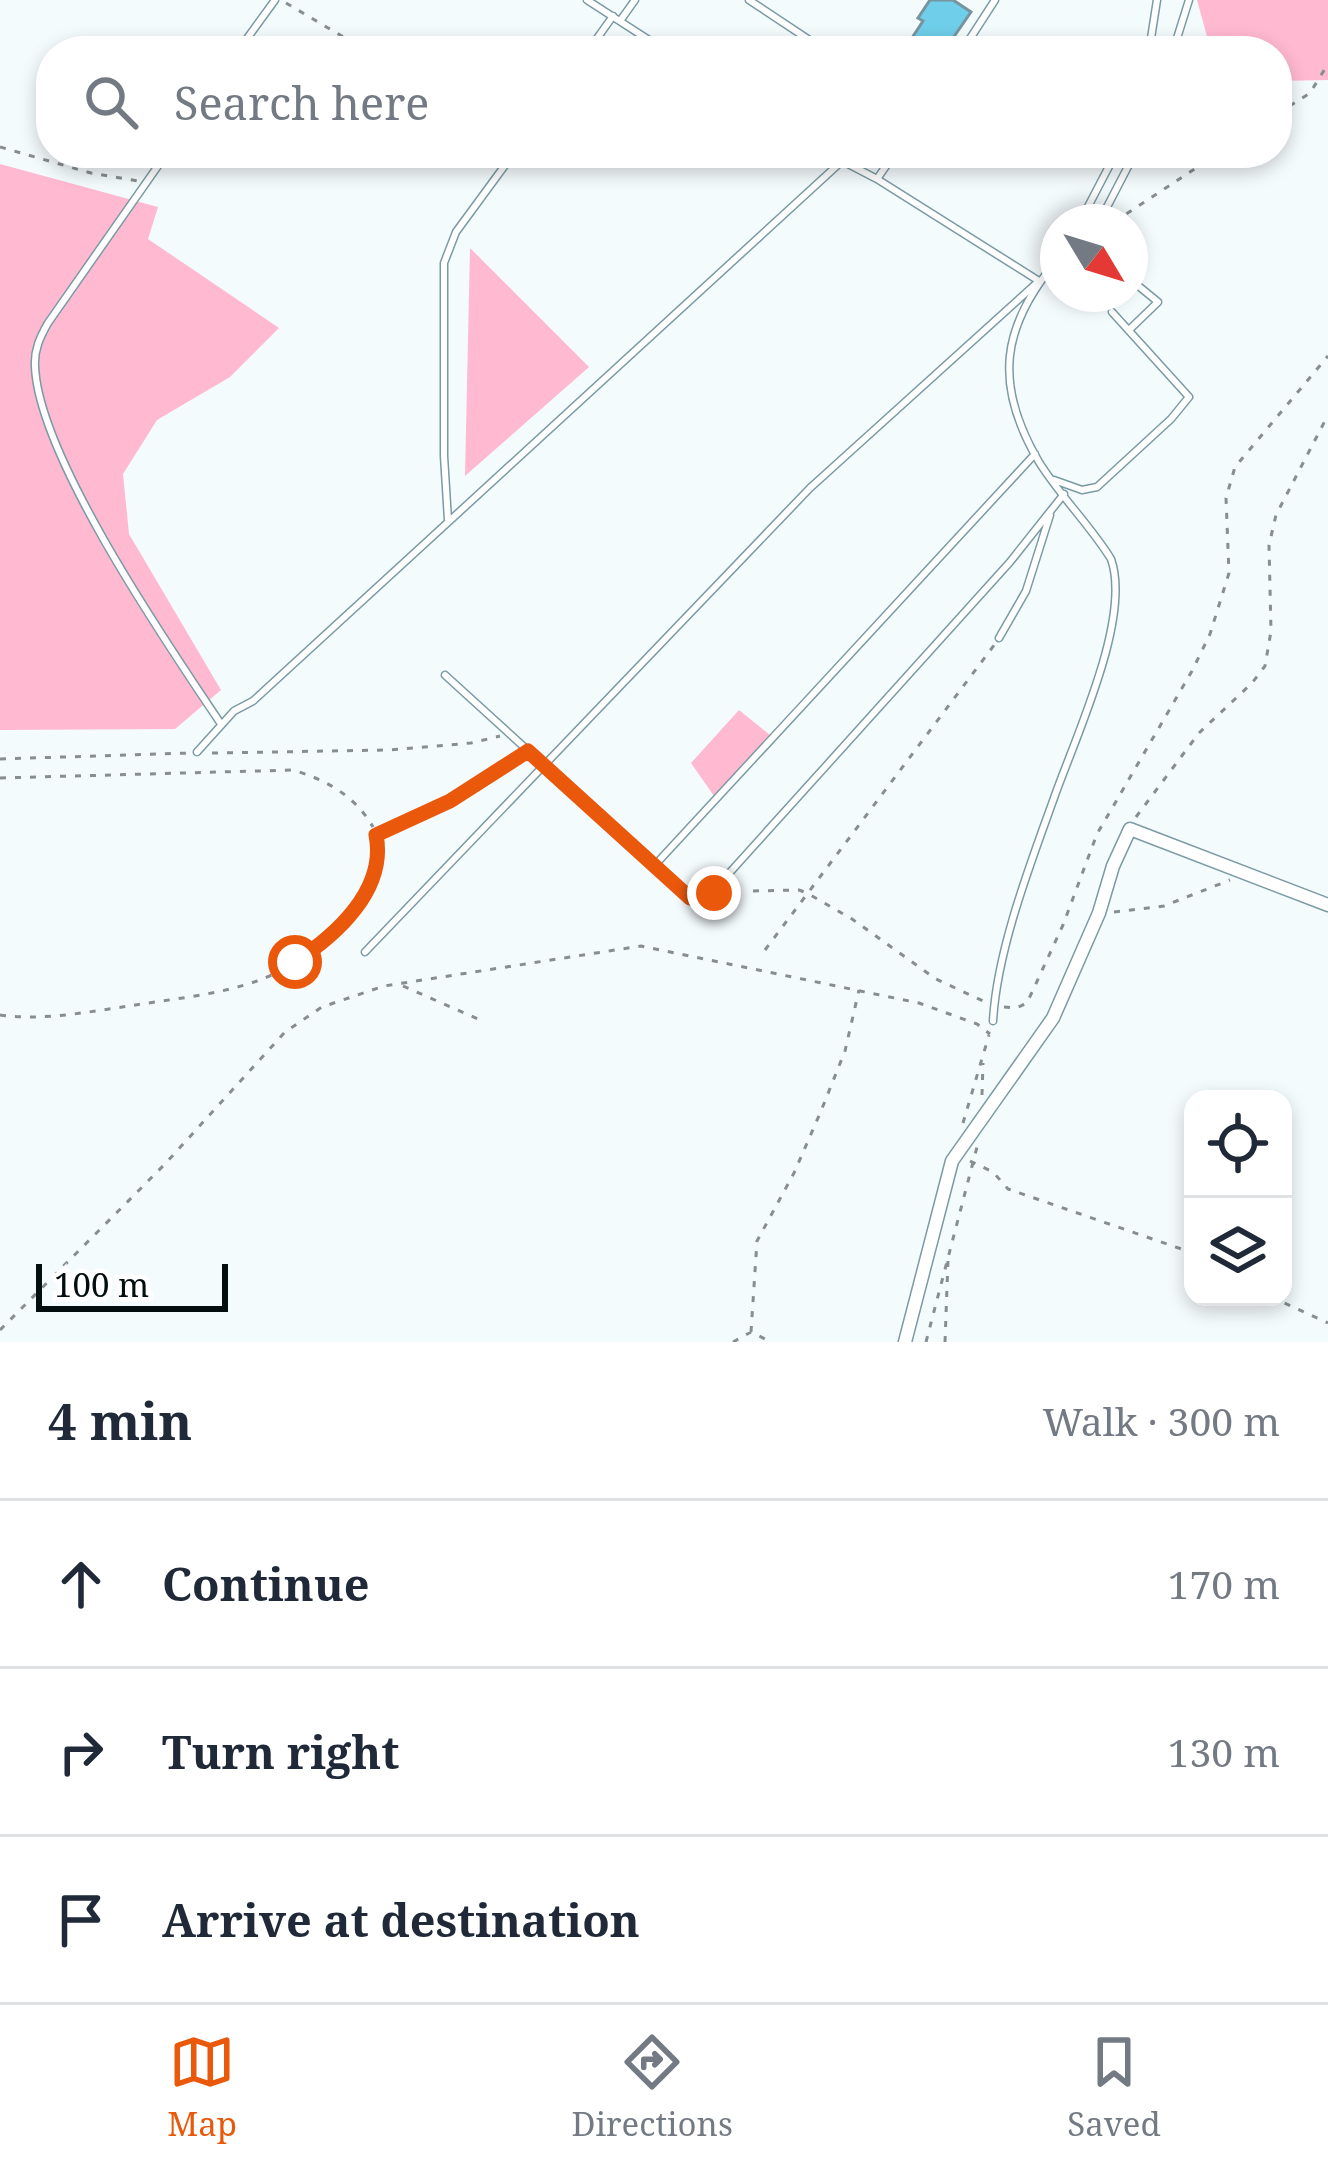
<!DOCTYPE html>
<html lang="en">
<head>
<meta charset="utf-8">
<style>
  body { margin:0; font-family:"Noto Serif",serif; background:#f6f6f7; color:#1f2937 }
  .controls { position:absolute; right:36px; bottom:36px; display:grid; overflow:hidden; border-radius:24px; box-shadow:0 6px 18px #0003 }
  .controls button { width:108px; height:108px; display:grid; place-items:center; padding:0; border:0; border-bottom:3px solid #e0e1e3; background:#fff; color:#1f2937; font:60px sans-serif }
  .compass { position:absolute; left:1040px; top:204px; width:108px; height:108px; border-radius:50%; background:#fff; box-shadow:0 6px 18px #0003; rotate:128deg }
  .scale { position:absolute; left:36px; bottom:30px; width:192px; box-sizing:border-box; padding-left:12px; border:6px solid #030e11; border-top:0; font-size:33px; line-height:42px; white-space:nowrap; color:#030e11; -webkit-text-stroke:9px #fff; paint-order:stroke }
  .stop { position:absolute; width:36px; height:36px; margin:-27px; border:9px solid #ea580c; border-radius:50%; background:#fff }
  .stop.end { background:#ea580c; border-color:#fff; box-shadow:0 3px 12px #0008 }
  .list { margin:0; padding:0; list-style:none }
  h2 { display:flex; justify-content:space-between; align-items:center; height:156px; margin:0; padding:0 48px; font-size:51px }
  h2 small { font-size:39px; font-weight:400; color:#747a83 }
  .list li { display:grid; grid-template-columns:78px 1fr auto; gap:36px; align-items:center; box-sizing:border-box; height:168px; padding:0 48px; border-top:3px solid #e0e1e3 }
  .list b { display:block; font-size:45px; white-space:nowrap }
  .list em { font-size:39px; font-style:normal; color:#747a83 }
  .icon { flex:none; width:66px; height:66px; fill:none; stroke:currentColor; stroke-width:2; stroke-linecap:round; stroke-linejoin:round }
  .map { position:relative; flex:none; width:1328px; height:1342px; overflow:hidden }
  .search { position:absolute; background:#fff; box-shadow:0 6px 18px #0003; left:36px; right:36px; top:36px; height:132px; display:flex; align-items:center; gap:30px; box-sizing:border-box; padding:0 42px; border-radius:48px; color:#747a83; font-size:45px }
  .sheet { height:660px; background:#fff }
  nav { display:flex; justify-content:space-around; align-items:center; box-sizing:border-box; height:168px; border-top:3px solid #e0e1e3; background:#fff; font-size:33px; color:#747a83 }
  nav a { display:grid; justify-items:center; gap:6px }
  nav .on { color:#ea580c }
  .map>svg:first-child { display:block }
  .green { fill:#ffb9d1 }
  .building { fill:#6fcee9; stroke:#76959f; stroke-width:3 }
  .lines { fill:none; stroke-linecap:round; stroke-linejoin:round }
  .lane-casing { stroke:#7a9aa4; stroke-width:9 }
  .street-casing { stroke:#7a9aa4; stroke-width:15 }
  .path { stroke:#858e90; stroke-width:3; stroke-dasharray:6 9; stroke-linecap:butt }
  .lane { stroke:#fff; stroke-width:6 }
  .street { stroke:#fff; stroke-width:12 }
  .route { stroke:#ea580c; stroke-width:15 }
</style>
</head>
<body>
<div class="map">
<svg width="1328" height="1342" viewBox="0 0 1328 1342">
  <rect width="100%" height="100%" fill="#f4fbfd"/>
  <path class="green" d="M 1197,0 L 1328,0 L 1328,80 L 1277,81 L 1277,51 L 1211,51 Z
    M 0,164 L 158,207 L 148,239 L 279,328 L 230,377 L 157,420 L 123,474 L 129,534 L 221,690 L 175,729 L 0,730 Z
    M 470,248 L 589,367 L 465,476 Z
    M 739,710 L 770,735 L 714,796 L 691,763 Z"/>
  <path class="building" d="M 930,0 L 953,0 L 971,12 L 944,51 L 895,51 L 902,40 L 908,44 L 923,21 L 918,18 Z"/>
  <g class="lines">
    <g class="lane-casing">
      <path id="lane" d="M 587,0 L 666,51
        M 749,0 L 826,51
        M 620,21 L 635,0
        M 238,51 L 275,0
        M 588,51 L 613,16
        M 962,51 L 995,0
        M 1149,51 L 1157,0
        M 1173,51 L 1189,0
        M 167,153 L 48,323 C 40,337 34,350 35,366 C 38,456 168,645 221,724
        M 827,153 L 877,179 L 1039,281
        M 877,179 L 895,153
        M 1080,222 L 1116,153
        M 1094,222 L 1107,207 L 1135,153
        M 1129,330 L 1158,302 L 1130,279
        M 1054,480 L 1082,490 L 1097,487 L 1171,419 L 1189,397 L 1112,312
        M 448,520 L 444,456 L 444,263 L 456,232 L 514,153
        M 999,638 L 1026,591 L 1050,515
        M 445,675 L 690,898 L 705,900 L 1010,562 L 1064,494
        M 197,752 L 234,711 L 253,701 L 841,162
        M 376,835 L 450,801 L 528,751
        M 655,865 L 1035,454
        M 365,952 L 810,488 L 1039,281
        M 993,1021 C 997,950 1030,865 1054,798 C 1075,738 1132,618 1111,559 C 1090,525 1060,496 1039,462 C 993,384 1001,326 1058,259"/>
    </g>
    <g class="street-casing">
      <path id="street" d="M 905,1342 L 952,1161 L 1053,1018 L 1099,913 L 1113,866 L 1130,829 L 1328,905"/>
    </g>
    <path class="path" d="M 286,3 L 367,51
      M 1277,114 L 1310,93 L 1328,64
      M 0,147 L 91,173 L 138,181
      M 1114,222 L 1219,153
      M 212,753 L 389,750 L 471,743 L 500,736
      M 0,759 L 190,753
      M 0,778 L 293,770 C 327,780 355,796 373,827
      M 1136,817 L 1199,733 L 1252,683 L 1265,666 L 1271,631 L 1269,545 L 1276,515 L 1328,415
      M 753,891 L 799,890 L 807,893 L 852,919 L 936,979 L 983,1001
      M 1114,912 L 1164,906 L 1230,880
      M 765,950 L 995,644
      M 403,986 L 478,1019
      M 1004,1007 L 1016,1008 L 1027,1003 L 1063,925 L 1097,834 L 1192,671 L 1210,634 L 1229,573 L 1226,498 L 1235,467 L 1328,356
      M 0,1015 C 43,1021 87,1012 129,1006 C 171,999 218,995 257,981 C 315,960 378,907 377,842
      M 982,1095 L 983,1063
      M 963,1123 L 989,1035
      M 970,1161 L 993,1172 L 1008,1189 L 1193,1253
      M 1271,1297 L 1328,1323
      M 0,1330 L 165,1164 L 285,1032 L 322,1007 L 384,986 L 641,946 L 919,1003 L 977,1024 L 990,1034
      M 751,1332 L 757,1241 L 794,1173 L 821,1111 L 845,1051 L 859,990
      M 733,1342 L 751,1332 L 771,1342
      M 926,1342 L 977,1147
      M 945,1342 L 948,1260"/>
    <use href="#lane" class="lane"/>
    <use href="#street" class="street"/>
  </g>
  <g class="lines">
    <path class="route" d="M 295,962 C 336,935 387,890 376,835 L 450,801 L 528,751 L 690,898 L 705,900 L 714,893"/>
  </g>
</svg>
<div class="controls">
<button><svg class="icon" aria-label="locate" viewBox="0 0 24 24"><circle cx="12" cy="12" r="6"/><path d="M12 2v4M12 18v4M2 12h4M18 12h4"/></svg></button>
<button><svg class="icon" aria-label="layers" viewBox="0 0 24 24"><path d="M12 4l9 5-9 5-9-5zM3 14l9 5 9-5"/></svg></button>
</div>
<svg class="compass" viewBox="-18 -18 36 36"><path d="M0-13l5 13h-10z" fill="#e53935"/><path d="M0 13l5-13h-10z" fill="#747a83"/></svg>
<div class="scale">100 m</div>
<div class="stop" style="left:295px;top:962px"></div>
<div class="stop end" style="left:714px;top:893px"></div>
<div class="search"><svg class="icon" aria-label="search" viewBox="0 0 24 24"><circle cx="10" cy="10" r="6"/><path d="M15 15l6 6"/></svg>Search here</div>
</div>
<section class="sheet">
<h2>4 min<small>Walk · 300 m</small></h2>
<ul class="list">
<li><svg class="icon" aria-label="ahead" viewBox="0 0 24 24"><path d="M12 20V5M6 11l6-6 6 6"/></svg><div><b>Continue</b></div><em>170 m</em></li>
<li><svg class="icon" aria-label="right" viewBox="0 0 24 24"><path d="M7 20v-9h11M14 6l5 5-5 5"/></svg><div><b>Turn right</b></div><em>130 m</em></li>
<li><svg class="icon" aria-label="arrive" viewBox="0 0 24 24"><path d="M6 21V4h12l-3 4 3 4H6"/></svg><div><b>Arrive at destination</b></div></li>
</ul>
</section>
<nav>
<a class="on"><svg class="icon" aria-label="map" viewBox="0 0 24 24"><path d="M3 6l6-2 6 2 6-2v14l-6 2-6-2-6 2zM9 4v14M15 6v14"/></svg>Map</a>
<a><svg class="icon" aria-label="directions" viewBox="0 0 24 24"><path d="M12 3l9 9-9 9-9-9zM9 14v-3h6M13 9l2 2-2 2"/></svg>Directions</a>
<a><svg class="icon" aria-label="saved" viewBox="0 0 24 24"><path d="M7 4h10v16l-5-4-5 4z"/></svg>Saved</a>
</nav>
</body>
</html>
